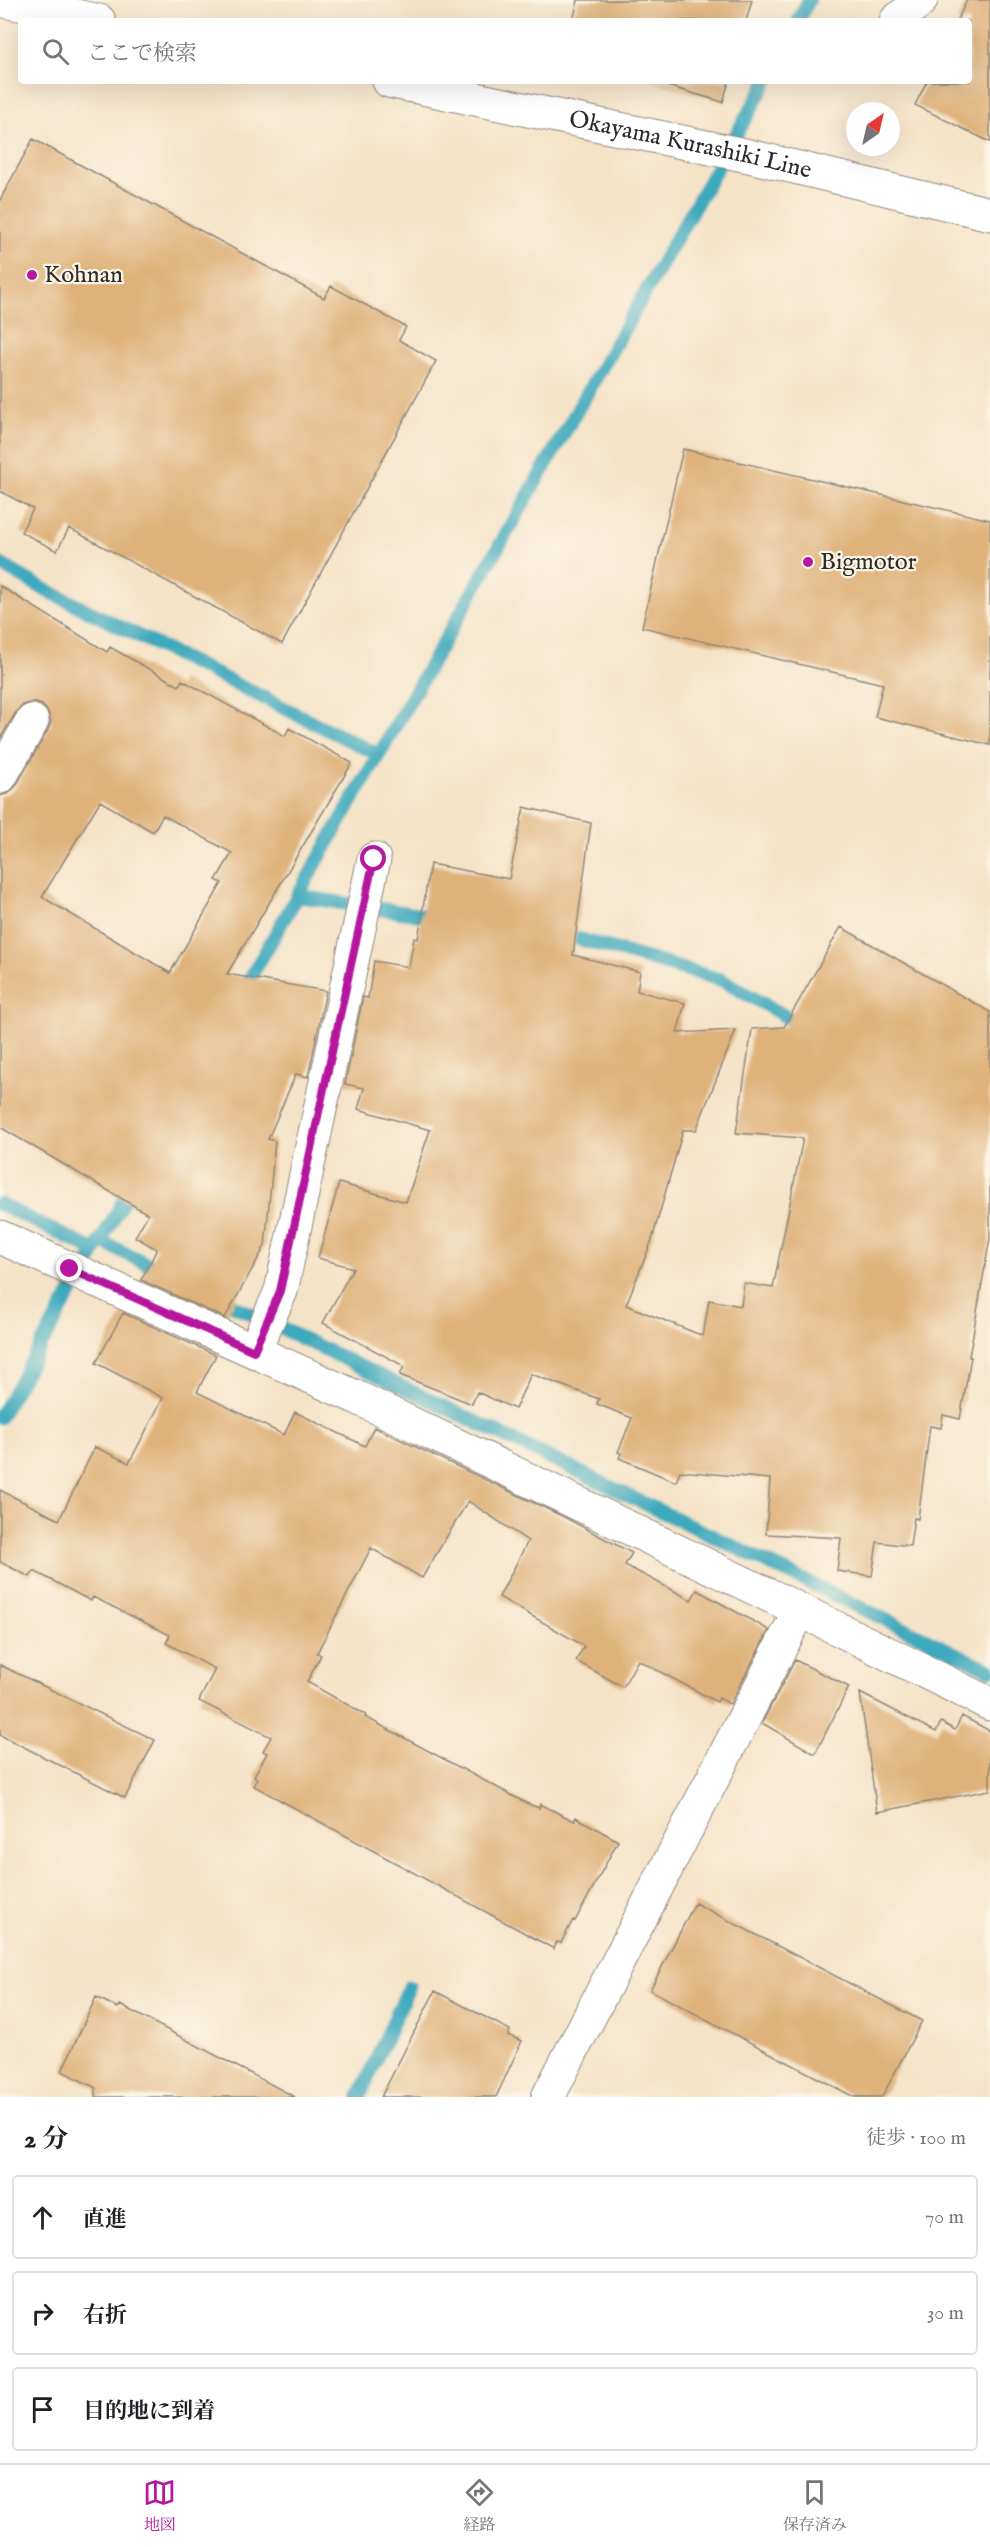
<!DOCTYPE html>
<html lang="ja">
<head>
<meta charset="utf-8">
<style>
  body { margin:0; font-family:"IM FELL English","Noto Serif JP",serif; background:#f6f6f6; color:#202124 }
  .compass { position:absolute; left:846px; top:102px; width:54px; height:54px; border-radius:50%; background:#fff; box-shadow:0 6px 24px #0002; rotate:34deg }
  .stop { position:absolute; width:18px; height:18px; margin:-14px; border:4px solid #b5179e; border-radius:50%; background:#fff }
  .stop.end { background:#b5179e; border-color:#fff; box-shadow:0 2px 6px #0008 }
  .list { margin:0; padding:0; list-style:none }
  h2 { display:flex; justify-content:space-between; align-items:center; height:78px; margin:0; padding:0 24px; font-size:26px }
  h2 small { font-size:20px; font-weight:400; color:#757577 }
  .list li { display:grid; grid-template-columns:39px 1fr auto; gap:18px; align-items:center; box-sizing:border-box; height:84px; margin:0 12px 12px; padding:0 12px; border:2px solid #e0e0e0; border-radius:6px }
  .list b { display:block; font-size:22px; white-space:nowrap }
  .list em { font-size:20px; font-style:normal; color:#757577 }
  .icon { flex:none; width:33px; height:33px; fill:none; stroke:currentColor; stroke-width:2; stroke-linecap:round; stroke-linejoin:round }
  .map { position:relative; flex:none; width:990px; height:2097px; overflow:hidden }
  .search { position:absolute; background:#fff; box-shadow:0 6px 24px #0002; left:18px; right:18px; top:18px; height:66px; display:flex; align-items:center; gap:15px; box-sizing:border-box; padding:0 21px; border-radius:6px; color:#757577; font-size:22px }
  .sheet { height:366px; background:#fff }
  nav { display:flex; justify-content:space-around; align-items:center; box-sizing:border-box; height:84px; border-top:2px solid #e0e0e0; background:#fff; font-size:16px; color:#757577 }
  nav a { display:grid; justify-items:center; gap:3px }
  nav .on { color:#b5179e }
  .map>svg:first-child { display:block }
  .lines { fill:none; stroke-linecap:round; stroke-linejoin:round }
  .stream { stroke:#3ea9bd; stroke-width:14 }
  .building { fill:#dfb27c; fill-rule:evenodd }
  .minor-casing { stroke:#90877a; stroke-width:35 }
  .major-casing { stroke:#90877a; stroke-width:35 }
  .minor { stroke:#fff; stroke-width:33 }
  .major { stroke:#fff; stroke-width:33 }
  .route { stroke:#b5179e; stroke-width:8 }
  .poi-dot { fill:#b5179e; stroke:#fcf5e5; stroke-width:2 }
  .labels { text-anchor:middle; dominant-baseline:central; stroke-width:4.5; stroke-linejoin:round; paint-order:stroke }
  .street-label { font-size:24px; fill:#2b2b2b; stroke:#fcf5e5 }
  .poi-label { font-size:24px; fill:#2b2b2b; stroke:#fcf5e5; text-anchor:start }
</style>
</head>
<body>
<div class="map">
<svg width="990" height="2097" viewBox="0 0 990 2097">
  <rect width="100%" height="100%" fill="#fcf5e5"/>
  <filter id="ink" filterUnits="userSpaceOnUse"><feTurbulence type="fractalNoise" baseFrequency=".0167" numOctaves="2"/><feDisplacementMap in="SourceGraphic" scale="12" xChannelSelector="R" yChannelSelector="G"/><feConvolveMatrix kernelMatrix="1 2 1 2 8 2 1 2 1" color-interpolation-filters="sRGB"/></filter>
  <filter id="wash" filterUnits="userSpaceOnUse"><feTurbulence type="fractalNoise" baseFrequency=".008" numOctaves="4" result="noise"/><feDisplacementMap in="SourceGraphic" scale="24" xChannelSelector="R" yChannelSelector="G"/><feGaussianBlur stdDeviation="1.35" result="paint"/><feColorMatrix in="noise" values="0 0 0 0 0 0 0 0 0 0 0 0 0 0 0 0 0 1.4 0 .05"/><feComposite in="paint" operator="in"/></filter>
  <g filter="url(#wash)">
    <rect width="100%" height="100%" fill="#f5e3c8"/>
    <g class="lines">
      <path class="stream" d="M 798,21 L 809,0
        M 0,564 L 42,588 L 379,755
        M 297,896 L 440,918
        M 557,935 L 579,939 L 722,980 L 804,1027
        M 242,992 L 767,81
        M 0,1204 L 95,1251
        M 100,1241 L 164,1272
        M 216,1297 L 990,1670
        M 0,1417 L 132,1186
        M 359,2097 L 409,1987"/>
    </g>
    <g id="blocks">
      <path class="building" d="M 578,0 L 752,0 L 746,21 L 573,21 Z
        M 967,0 L 990,0 L 990,142 L 915,105 L 927,81 L 969,81 L 969,21 L 957,21 Z
        M 650,81 L 729,81 L 723,102 Z
        M 33,139 L 324,298 L 331,286 L 406,327 L 399,340 L 436,361 L 282,644 L 69,528 L 57,551 L 21,532 L 33,509 L 0,491 L 0,200 Z
        M 683,449 L 990,520 L 990,745 L 875,717 L 883,684 L 642,627 Z
        M 0,586 L 107,652 L 110,647 L 179,686 L 182,680 L 285,736 L 289,728 L 352,763 L 227,974 L 326,991 L 308,1077 L 296,1074 L 268,1139 L 275,1141 L 265,1246 L 225,1318 L 141,1280 L 157,1249 L 135,1237 L 148,1214 L 0,1127 L 0,796 L 9,793 L 16,786 L 48,730 L 51,722 L 48,712 L 42,705 L 33,702 L 23,705 L 16,712 L 0,739 ZM 100,801 L 153,832 L 163,815 L 232,853 L 216,880 L 222,883 L 170,973 L 42,897 Z
        M 524,807 L 591,823 L 573,955 L 640,972 L 637,991 L 685,1003 L 677,1033 L 736,1030 L 696,1130 L 683,1130 L 652,1240 L 626,1305 L 703,1336 L 709,1300 L 741,1306 L 744,1283 L 773,1288 L 803,1138 L 736,1133 L 752,1029 L 784,1027 L 841,927 L 990,1012 L 990,1238 L 969,1357 L 971,1357 L 960,1419 L 943,1415 L 941,1428 L 930,1426 L 918,1519 L 914,1518 L 910,1546 L 877,1542 L 872,1576 L 837,1571 L 841,1538 L 766,1534 L 770,1479 L 680,1471 L 676,1482 L 619,1458 L 621,1453 L 618,1452 L 632,1418 L 597,1404 L 599,1399 L 531,1374 L 515,1409 L 477,1392 L 472,1404 L 400,1375 L 404,1366 L 323,1323 L 353,1268 L 318,1258 L 339,1183 L 406,1202 L 430,1130 L 358,1109 L 364,1088 L 345,1084 L 363,997 L 368,998 L 374,961 L 409,967 L 414,938 L 418,939 L 430,864 L 509,879 Z
        M 123,1313 L 216,1355 L 197,1392 L 284,1435 L 295,1412 L 365,1446 L 374,1427 L 564,1517 L 632,1553 L 625,1565 L 691,1600 L 697,1590 L 769,1630 L 730,1704 L 719,1698 L 717,1702 L 638,1660 L 623,1687 L 576,1661 L 584,1646 L 499,1597 L 528,1541 L 468,1501 L 422,1578 L 371,1548 L 317,1653 L 321,1655 L 307,1682 L 366,1715 L 365,1717 L 526,1803 L 539,1808 L 540,1804 L 574,1821 L 576,1817 L 618,1841 L 575,1921 L 573,1920 L 561,1943 L 557,1942 L 554,1949 L 254,1786 L 258,1778 L 254,1776 L 267,1753 L 263,1751 L 271,1737 L 199,1701 L 215,1669 L 166,1643 L 170,1635 L 93,1597 L 91,1601 L 34,1571 L 30,1577 L 0,1562 L 0,1490 L 59,1520 L 95,1447 L 129,1463 L 163,1398 L 96,1363 Z
        M 795,1660 L 849,1687 L 815,1754 L 762,1723 Z
        M 0,1665 L 155,1740 L 125,1798 L 0,1735 Z
        M 860,1693 L 936,1732 L 941,1722 L 955,1730 L 962,1716 L 990,1731 L 990,1790 L 877,1812 Z
        M 695,1903 L 922,2021 L 882,2097 L 854,2097 L 650,1990 Z
        M 435,1991 L 510,2030 L 508,2035 L 522,2041 L 496,2097 L 381,2097 Z
        M 96,1997 L 118,2008 L 120,2005 L 295,2097 L 96,2097 L 96,2088 L 62,2071 Z"/>
    </g>
  </g>
  <g filter="url(#ink)">
    <use href="#blocks" fill-opacity="0" stroke="#90877a" stroke-width="1.5"/>
    <g class="lines">
      <g class="minor-casing">
        <path id="minor" d="M 896,21 L 921,0
          M 0,777 L 32,721
          M 0,1237 L 358,1398 L 800,1610 L 990,1704
          M 254,1351 L 281,1291 L 374,859
          M 548,2097 L 800,1610"/>
      </g>
      <g class="major-casing">
        <g id="major">
          <path d="M 0,0 L 99,21"/>
          <path id="s1" d="M 389,81 L 749,156 L 990,214"/>
        </g>
      </g>
      <use href="#minor" class="minor"/>
      <use href="#major" class="major"/>
    </g>
  </g>
  <g class="lines" filter="url(#ink)">
    <path class="route" d="M 70,1269 L 254,1351 L 280,1291 L 374,859"/>
  </g>
  <g class="poi-dot">
    <circle cx="32" cy="275" r="6"/>
    <circle cx="808" cy="562" r="6"/>
  </g>
  <g class="labels">
    <g class="street-label">
      <text stroke="none"><textPath href="#s1" startOffset="308">Okayama Kurashiki Line</textPath></text>
    </g>
    <g class="poi-label">
      <text x="44" y="275">Kohnan</text>
      <text x="820" y="562">Bigmotor</text>
    </g>
  </g>
</svg>
<svg class="compass" viewBox="-18 -18 36 36"><path d="M0-13l5 13h-10z" fill="#e53935"/><path d="M0 13l5-13h-10z" fill="#757577"/></svg>
<div class="stop" style="left:374px;top:859px"></div>
<div class="stop end" style="left:70px;top:1269px"></div>
<div class="search"><svg class="icon" aria-label="search" viewBox="0 0 24 24"><circle cx="10" cy="10" r="6"/><path d="M15 15l6 6"/></svg>ここで検索</div>
</div>
<section class="sheet">
<h2>2 分<small>徒歩 · 100 m</small></h2>
<ul class="list">
<li><svg class="icon" aria-label="ahead" viewBox="0 0 24 24"><path d="M12 20V5M6 11l6-6 6 6"/></svg><div><b>直進</b></div><em>70 m</em></li>
<li><svg class="icon" aria-label="right" viewBox="0 0 24 24"><path d="M7 20v-9h11M14 6l5 5-5 5"/></svg><div><b>右折</b></div><em>30 m</em></li>
<li><svg class="icon" aria-label="arrive" viewBox="0 0 24 24"><path d="M6 21V4h12l-3 4 3 4H6"/></svg><div><b>目的地に到着</b></div></li>
</ul>
</section>
<nav>
<a class="on"><svg class="icon" aria-label="map" viewBox="0 0 24 24"><path d="M3 6l6-2 6 2 6-2v14l-6 2-6-2-6 2zM9 4v14M15 6v14"/></svg>地図</a>
<a><svg class="icon" aria-label="directions" viewBox="0 0 24 24"><path d="M12 3l9 9-9 9-9-9zM9 14v-3h6M13 9l2 2-2 2"/></svg>経路</a>
<a><svg class="icon" aria-label="saved" viewBox="0 0 24 24"><path d="M7 4h10v16l-5-4-5 4z"/></svg>保存済み</a>
</nav>
</body>
</html>
